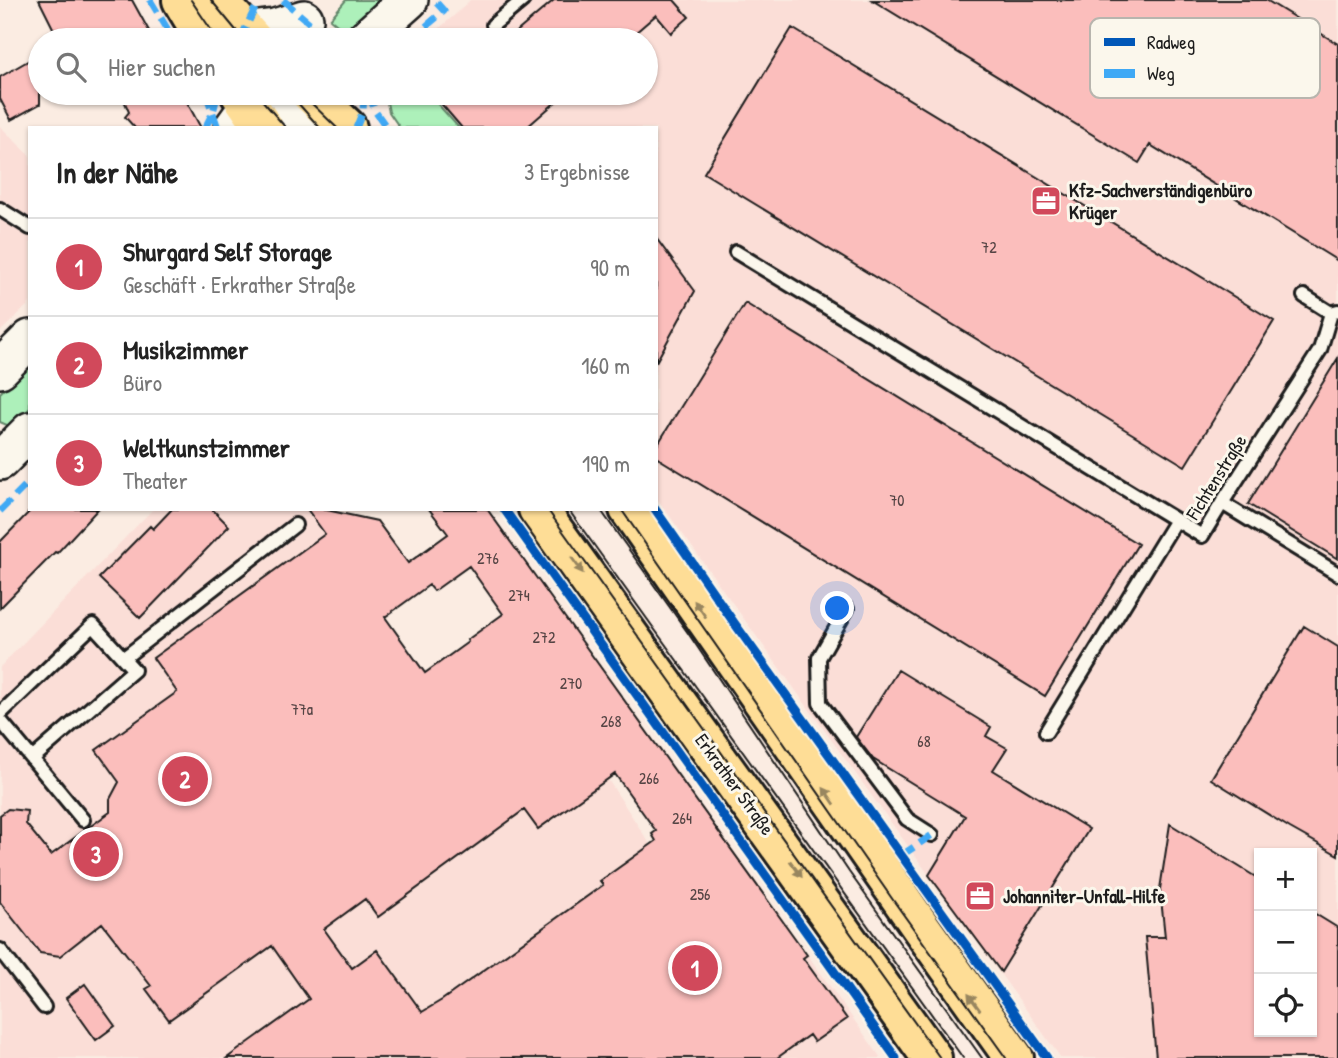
<!DOCTYPE html>
<html lang="de">
<head>
<meta charset="utf-8">
<style>
  body { margin:0; font-family:"Patrick Hand",sans-serif; background:#f6f6f6; color:#222 }
  .controls { position:absolute; right:21px; bottom:21px; display:grid; overflow:hidden; border-radius:0px; box-shadow:0 2px 5px #0004 }
  .controls button { width:63px; height:63px; display:grid; place-items:center; padding:0; border:0; border-bottom:2px solid #e0e0e0; background:#fff; color:#222; font:35px sans-serif }
  .you { position:absolute; left:838px; top:609px; width:24px; height:24px; margin:-18px; border:5px solid #fff; border-radius:50%; background:#1a73e8; box-shadow:0 0 0 10px #1a73e833 }
  .badge { display:grid; place-items:center; width:46px; height:46px; border-radius:50%; background:#d1495b; color:#fff; font-size:23px; font-weight:700 }
  .pin { position:absolute; translate:-50% -50%; border:4px solid #fff; box-shadow:0 2px 7px #0006 }
  .list { margin:0; padding:0; list-style:none }
  h2 { display:flex; justify-content:space-between; align-items:center; height:91px; margin:0; padding:0 28px; font-size:30px }
  h2 small { font-size:23px; font-weight:400; color:#767676 }
  .list li { display:grid; grid-template-columns:46px 1fr auto; gap:21px; align-items:center; box-sizing:border-box; height:98px; padding:0 28px; border-top:2px solid #e0e0e0 }
  .list b { display:block; font-size:26px; white-space:nowrap }
  .list p { margin:0; font-size:23px; white-space:nowrap; color:#767676 }
  .list em { font-size:23px; font-style:normal; color:#767676 }
  .icon { flex:none; width:38px; height:38px; fill:none; stroke:currentColor; stroke-width:2; stroke-linecap:round; stroke-linejoin:round }
  .map { position:relative; flex:none; width:1338px; height:1058px; overflow:hidden }
  .search { position:absolute; background:#fff; box-shadow:0 2px 5px #0004; left:28px; top:28px; width:630px; height:77px; display:flex; align-items:center; gap:18px; box-sizing:border-box; padding:0 24px; border-radius:38px; color:#767676; font-size:26px }
  .panel { position:absolute; background:#fff; box-shadow:0 2px 5px #0004; left:28px; top:126px; width:630px; height:385px; border-radius:0px }
  .map>svg:first-child { display:block }
  .built { fill:#fbded7; fill-rule:evenodd }
  .green { fill:#adf0ba; stroke:#64866b; stroke-width:2 }
  .building { fill:#fbbebc; stroke:#1c1c1c; stroke-width:2; fill-rule:evenodd }
  .lines { fill:none; stroke-linecap:round; stroke-linejoin:round }
  .lane-casing { stroke:#1c1c1c; stroke-width:18 }
  .secondary-casing { stroke:#1c1c1c; stroke-width:42 }
  .primary-casing { stroke:#1c1c1c; stroke-width:44 }
  .lane { stroke:#fbf7ec; stroke-width:12 }
  .secondary { stroke:#fbf7ec; stroke-width:37 }
  .primary { stroke:#fedd96; stroke-width:38 }
  .tram { stroke:#1c1c1c; stroke-width:2 }
  .quiet { stroke:#3fa9f5; stroke-width:7; stroke-dasharray:14 7; stroke-linecap:butt }
  .cycleway-casing { stroke:#fbf7ec; stroke-width:13 }
  .cycleway { stroke:#0057b8; stroke-width:9 }
  .oneway { fill:#98865f }
  .labels { text-anchor:middle; dominant-baseline:central; stroke-width:6; stroke-linejoin:round; paint-order:stroke }
  .number-label { font-size:16px; fill:#544444 }
  .poi-label { font-size:19px; font-weight:bold; fill:#1c1c1c; stroke:#fbf7ec; text-anchor:start }
  .street-label { font-size:19px; fill:#1c1c1c; stroke:#fbf7ec }
  .key { fill:#fbf7ec; stroke:#b8b5ae; stroke-width:2 }
  .key-label { font-size:19px; fill:#1c1c1c }
</style>
</head>
<body>
<div class="map">
<svg width="1338" height="1058" viewBox="0 0 1338 1058">
  <rect width="100%" height="100%" fill="#fbece2"/>
  <filter id="ink" filterUnits="userSpaceOnUse"><feTurbulence type="fractalNoise" baseFrequency=".0143" numOctaves="2"/><feDisplacementMap in="SourceGraphic" scale="14" xChannelSelector="R" yChannelSelector="G"/><feConvolveMatrix kernelMatrix="1 2 1 2 8 2 1 2 1" color-interpolation-filters="sRGB"/></filter>
  <g filter="url(#ink)">
    <path class="built" d="M 470,0 L 1338,0 L 1338,1058 L 1061,1058 L 656,497 L 656,128 L 460,128 L 430,93 L 646,93 L 646,40 L 425,40 L 456,14 ZM 1259,853 L 1312,853 L 1312,1032 L 1259,1032 Z
      M 0,126 L 30,156 L 30,303 L 0,332 Z
      M 153,509 L 308,509 L 462,724 L 537,671 L 667,870 L 721,833 L 881,1058 L 0,1058 L 0,667 Z"/>
    <path class="green" d="M 346,0 L 387,0 L 349,35 L 330,19 Z
      M 385,93 L 428,93 L 459,128 L 400,128 L 389,112 Z
      M 30,363 L 30,408 L 16,422 L 9,426 L 0,422 L 0,393 Z"/>
    <path class="building" d="M 39,0 L 132,0 L 154,40 L 59,40 Z
      M 554,0 L 674,0 L 689,17 L 671,33 L 656,15 L 627,40 L 507,40 Z
      M 872,0 L 1266,0 L 1338,44 L 1338,261 L 1150,145 L 1139,163 Z
      M 792,28 L 1274,321 L 1185,466 L 704,173 Z
      M 40,54 L 40,104 L 11,120 L 0,99 L 0,77 Z
      M 121,93 L 182,93 L 201,128 L 135,128 L 125,117 L 129,112 Z
      M 432,93 L 566,93 L 526,128 L 462,128 Z
      M 656,238 L 695,291 L 656,362 Z
      M 745,303 L 1138,544 L 1045,696 L 656,457 L 656,447 Z
      M 1338,358 L 1338,559 L 1248,504 Z
      M 32,509 L 98,509 L 57,553 L 55,552 L 0,608 L 0,542 Z
      M 172,509 L 212,509 L 229,526 L 140,618 L 99,578 L 150,526 L 153,529 Z
      M 307,509 L 322,509 L 377,521 L 408,563 L 448,534 L 429,509 L 487,509 L 807,955 L 803,958 L 847,1019 L 814,1042 L 809,1035 L 777,1058 L 227,1058 L 309,999 L 272,946 L 169,1020 L 146,989 L 151,986 L 102,923 L 60,956 L 40,953 L 0,902 L 0,815 L 8,809 L 27,811 L 26,824 L 51,855 L 110,812 L 110,799 L 119,782 L 96,750 L 177,692 L 153,658 L 325,534 ZM 469,566 L 503,614 L 467,640 L 468,642 L 425,673 L 385,617 L 429,585 L 434,591 ZM 615,774 L 656,831 L 652,834 L 656,841 L 600,881 L 603,885 L 442,1000 L 422,1012 L 377,950 L 352,968 L 324,929 L 365,899 L 378,917 L 524,810 L 538,829 Z
      M 1304,626 L 1338,647 L 1338,855 L 1290,828 L 1211,779 Z
      M 898,670 L 991,727 L 986,736 L 1007,748 L 993,770 L 1089,829 L 1001,972 L 929,875 L 965,816 L 873,759 L 856,737 Z
      M 1170,824 L 1259,879 L 1259,1032 L 1312,1032 L 1312,912 L 1338,928 L 1338,1058 L 1156,1058 L 1145,937 L 1165,937 L 1160,889 Z
      M 85,984 L 115,1026 L 96,1040 L 66,998 Z"/>
    <g class="lines">
      <g class="lane-casing">
        <path id="lane" d="M 493,25 L 523,0
          M 0,209 L 30,228
          M 736,252 L 1176,520
          M 1304,296 L 1331,313
          M 1222,503 L 1338,574
          M 847,609 L 819,658 L 820,703 L 907,819 L 932,835
          M 124,658 L 295,525
          M 0,714 L 93,625 L 134,670 L 32,759
          M 0,720 L 83,820
          M 1046,732 L 1176,520 L 1202,536 L 1222,503 L 1320,350 L 1331,313 L 1338,311
          M 0,950 L 44,1007"/>
      </g>
      <g class="secondary-casing">
        <path id="secondary" d="M 244,32 L 275,28 L 304,19
          M 364,40 L 409,0
          M 289,93 L 291,107 L 289,128
          M 233,128 L 258,93
          M 305,128 L 325,93
          M 0,369 L 30,339
          M 0,461 L 30,431"/>
      </g>
      <g class="primary-casing">
        <path id="primary" d="M 182,0 L 206,40
          M 217,0 L 253,40
          M 240,93 L 264,128
          M 310,93 L 347,128
          M 538,509 L 932,1058
          M 629,509 L 922,929 L 1014,1058"/>
      </g>
      <use href="#lane" class="lane"/>
      <use href="#secondary" class="secondary"/>
      <use href="#primary" class="primary"/>
      <path class="tram" d="M 191,0 L 218,40
        M 211,0 L 244,40
        M 256,93 L 286,128
        M 289,93 L 320,128
        M 301,93 L 337,128
        M 547,509 L 940,1058
        M 568,509 L 963,1058
        M 600,509 L 688,633 L 849,872 L 982,1058
        M 621,509 L 893,900 L 1006,1058"/>
      <path class="quiet" d="M 150,0 L 174,40
        M 283,0 L 329,40
        M 240,40 L 259,0
        M 410,40 L 444,11 L 434,0
        M 206,93 L 218,128
        M 369,93 L 375,111 L 387,128
        M 205,128 L 213,112 L 218,93
        M 356,128 L 363,111 L 364,93
        M 0,511 L 30,481
        M 902,855 L 932,835"/>
      <g class="cycleway-casing">
        <path id="cycleway" d="M 504,509 L 896,1058
          M 655,509 L 735,624 L 1047,1058"/>
      </g>
      <use href="#cycleway" class="cycleway"/>
    </g>
    <defs><path id="oneway-solid" d="M-6-.8H1V-3.2L6.5 0L1 3.2V.8H-6Z" transform="scale(1.75)"/></defs>
    <g class="oneway">
      <use href="#oneway-solid" transform="translate(577 565) rotate(54)"/>
      <use href="#oneway-solid" transform="translate(700 609) rotate(-125)"/>
      <use href="#oneway-solid" transform="translate(829 796) rotate(-125)"/>
      <use href="#oneway-solid" transform="translate(796 869) rotate(54)"/>
      <use href="#oneway-solid" transform="translate(974 1002) rotate(-126)"/>
    </g>
  </g>
  <defs>
    <g id="office-square" transform="scale(1.575)"><rect x="-9" y="-9" width="18" height="18" rx="4" fill="#d1495b" stroke="#fbf7ec"/><path d="M-6-3h4V-5.5h4V-3h4V5H-6ZM-1-4.5V-3h2v-1.5ZM-6 0V1H6V0Z" fill="#fff"/></g>
  </defs>
  <g fill-rule="evenodd">
    <use href="#office-square" x="1046" y="201"/>
    <use href="#office-square" x="980" y="896"/>
  </g>
  <g class="labels">
    <g class="number-label">
      <text x="989" y="247">72</text>
      <text x="897" y="500">70</text>
      <text x="488" y="558">276</text>
      <text x="519" y="595">274</text>
      <text x="544" y="637">272</text>
      <text x="571" y="683">270</text>
      <text x="302" y="709">77a</text>
      <text x="611" y="721">268</text>
      <text x="924" y="741">68</text>
      <text x="649" y="778">266</text>
      <text x="682" y="818">264</text>
      <text x="700" y="894">256</text>
    </g>
    <g class="poi-label">
      <text x="1069" y="190">Kfz-Sachverständigenbüro<tspan x="1069" dy="22">Krüger</tspan></text>
      <text x="1003" y="896">Johanniter-Unfall-Hilfe</text>
    </g>
    <g class="street-label">
      <text transform="translate(1216 477) rotate(-58)">Fichtenstraße</text>
      <text transform="translate(735 784) rotate(54)">Erkrather Straße</text>
    </g>
  </g>
  <rect x="1090" y="18" width="230" height="80" rx="10" class="key"/>
  <rect x="1104" y="38" width="31" height="8" fill="#0057b8"/>
  <rect x="1104" y="69" width="31" height="9" fill="#3fa9f5"/>
  <g class="key-label">
    <text x="1147" y="49">Radweg</text>
    <text x="1147" y="80">Weg</text>
  </g>
</svg>
<div class="controls">
<button>+</button>
<button>−</button>
<button><svg class="icon" aria-label="locate" viewBox="0 0 24 24"><circle cx="12" cy="12" r="6"/><path d="M12 2v4M12 18v4M2 12h4M18 12h4"/></svg></button>
</div>
<div class="you"></div>
<div class="pin badge" style="left:695px;top:968px">1</div>
<div class="pin badge" style="left:185px;top:779px">2</div>
<div class="pin badge" style="left:96px;top:854px">3</div>
<div class="search"><svg class="icon" aria-label="search" viewBox="0 0 24 24"><circle cx="10" cy="10" r="6"/><path d="M15 15l6 6"/></svg>Hier suchen</div>
<section class="panel">
<h2>In der Nähe<small>3 Ergebnisse</small></h2>
<ul class="list">
<li><span class="badge">1</span><div><b>Shurgard Self Storage</b><p>Geschäft · Erkrather Straße</p></div><em>90 m</em></li>
<li><span class="badge">2</span><div><b>Musikzimmer</b><p>Büro</p></div><em>160 m</em></li>
<li><span class="badge">3</span><div><b>Weltkunstzimmer</b><p>Theater</p></div><em>190 m</em></li>
</ul>
</section>
</div>
</body>
</html>
